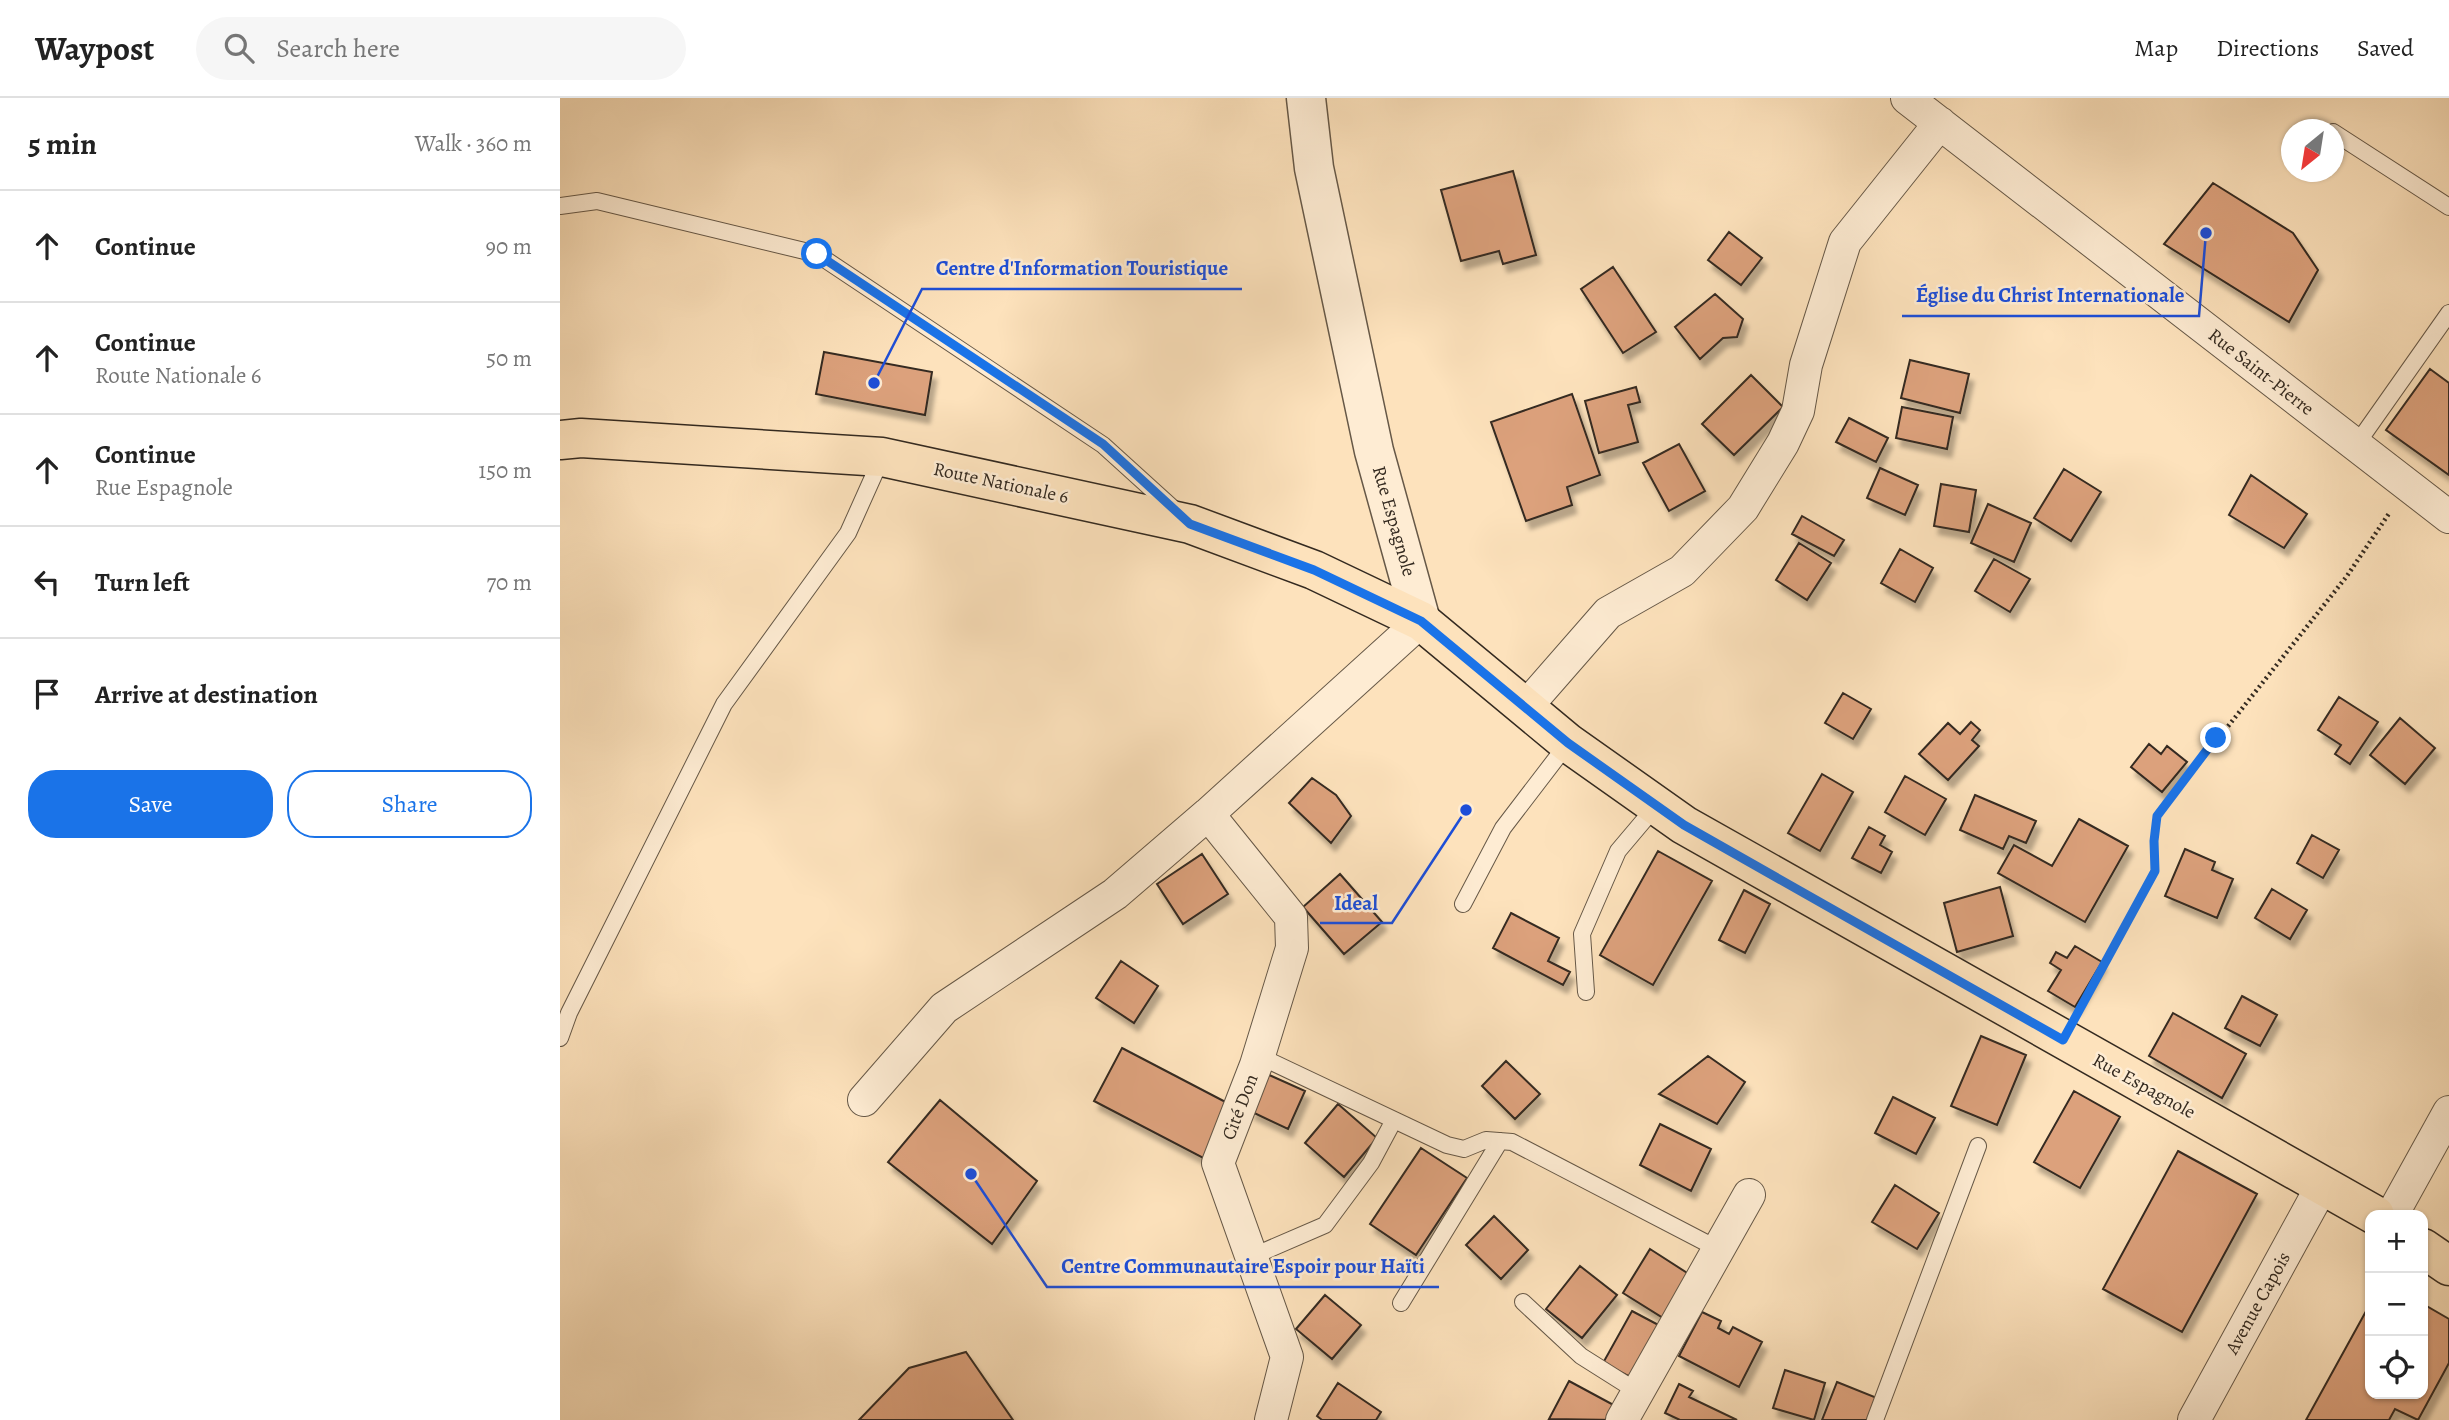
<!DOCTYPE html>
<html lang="en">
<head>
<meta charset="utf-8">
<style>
  body { margin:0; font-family:Alegreya,serif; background:#f6f6f6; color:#222 }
  .controls { position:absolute; right:21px; bottom:21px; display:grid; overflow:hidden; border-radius:14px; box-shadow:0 2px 5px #0004 }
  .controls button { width:63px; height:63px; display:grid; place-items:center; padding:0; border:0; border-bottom:2px solid #e0e0e0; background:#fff; color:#222; font:35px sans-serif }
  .compass { position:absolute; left:1721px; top:21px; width:63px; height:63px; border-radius:50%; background:#fff; box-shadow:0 2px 5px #0004; rotate:210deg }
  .stop { position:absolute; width:21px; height:21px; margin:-16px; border:5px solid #1a73e8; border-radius:50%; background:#fff }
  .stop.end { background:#1a73e8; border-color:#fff; box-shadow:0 2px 7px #0008 }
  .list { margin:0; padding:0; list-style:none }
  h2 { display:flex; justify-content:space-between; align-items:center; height:91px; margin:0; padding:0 28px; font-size:30px }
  h2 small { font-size:23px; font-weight:400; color:#767676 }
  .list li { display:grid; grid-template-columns:46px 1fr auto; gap:21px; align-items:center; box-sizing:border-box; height:112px; padding:0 28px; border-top:2px solid #e0e0e0 }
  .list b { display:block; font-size:26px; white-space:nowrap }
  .list p { margin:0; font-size:23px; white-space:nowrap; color:#767676 }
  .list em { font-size:23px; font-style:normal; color:#767676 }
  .actions { display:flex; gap:14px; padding:21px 28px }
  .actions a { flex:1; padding:16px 0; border:2px solid #1a73e8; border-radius:28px; text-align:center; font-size:24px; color:#1a73e8 }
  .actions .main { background:#1a73e8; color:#fff }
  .icon { flex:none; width:38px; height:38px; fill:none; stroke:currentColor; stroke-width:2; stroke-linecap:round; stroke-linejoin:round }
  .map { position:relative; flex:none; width:1889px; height:1322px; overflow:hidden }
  header { display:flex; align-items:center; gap:42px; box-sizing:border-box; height:98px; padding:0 35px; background:#fff; border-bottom:2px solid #e0e0e0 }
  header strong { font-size:33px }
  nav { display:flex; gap:38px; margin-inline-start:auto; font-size:24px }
  .search { width:490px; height:63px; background:#f6f6f6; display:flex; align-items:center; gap:18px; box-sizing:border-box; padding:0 24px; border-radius:38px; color:#767676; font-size:26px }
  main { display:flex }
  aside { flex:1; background:#fff }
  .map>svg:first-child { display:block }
  .building { fill:#dca17c; stroke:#342a20; stroke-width:2; filter:url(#shadow) }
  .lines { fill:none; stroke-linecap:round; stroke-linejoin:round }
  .service-casing { stroke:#665847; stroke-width:18 }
  .minor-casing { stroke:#665847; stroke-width:34 }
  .tertiary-casing { stroke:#665847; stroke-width:41 }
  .primary-casing { stroke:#342a20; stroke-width:41 }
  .path { stroke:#342a20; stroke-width:4.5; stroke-dasharray:2 3.5; stroke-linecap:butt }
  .service { stroke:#feecd3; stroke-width:16 }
  .minor { stroke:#feecd3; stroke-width:32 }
  .tertiary { stroke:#feecd3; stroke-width:38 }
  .primary { stroke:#fde2bc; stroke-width:38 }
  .route { stroke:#1a73e8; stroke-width:9 }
  .labels { text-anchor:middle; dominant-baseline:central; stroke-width:5; stroke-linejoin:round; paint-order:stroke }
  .street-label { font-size:19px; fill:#342a20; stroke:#feecd3 }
  .leader { fill:none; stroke:#1d4ed8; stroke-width:2.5 }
  .callout-dot { fill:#1d4ed8; stroke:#feecd3; stroke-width:2.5 }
  .callout-label { font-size:21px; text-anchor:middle; font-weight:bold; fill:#1d4ed8; stroke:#feecd3; stroke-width:5; stroke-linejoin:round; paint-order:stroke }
</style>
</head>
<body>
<header>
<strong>Waypost</strong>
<div class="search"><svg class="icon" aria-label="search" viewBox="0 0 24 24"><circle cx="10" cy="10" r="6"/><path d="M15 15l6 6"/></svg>Search here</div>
<nav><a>Map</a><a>Directions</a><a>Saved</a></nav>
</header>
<main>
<aside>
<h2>5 min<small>Walk · 360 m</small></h2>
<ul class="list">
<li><svg class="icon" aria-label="ahead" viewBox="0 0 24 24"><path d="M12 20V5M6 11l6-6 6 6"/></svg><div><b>Continue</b></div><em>90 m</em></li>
<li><svg class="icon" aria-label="ahead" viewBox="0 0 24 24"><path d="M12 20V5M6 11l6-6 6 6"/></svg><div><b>Continue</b><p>Route Nationale 6</p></div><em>50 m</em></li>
<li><svg class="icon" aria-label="ahead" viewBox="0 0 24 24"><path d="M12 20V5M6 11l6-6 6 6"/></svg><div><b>Continue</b><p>Rue Espagnole</p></div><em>150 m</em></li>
<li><svg class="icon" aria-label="left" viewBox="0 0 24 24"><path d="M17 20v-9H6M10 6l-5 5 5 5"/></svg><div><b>Turn left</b></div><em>70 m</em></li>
<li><svg class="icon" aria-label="arrive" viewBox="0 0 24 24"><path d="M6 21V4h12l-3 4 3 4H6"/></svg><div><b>Arrive at destination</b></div></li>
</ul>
<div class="actions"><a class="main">Save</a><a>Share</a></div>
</aside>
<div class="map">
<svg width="1889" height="1322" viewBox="0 0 1889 1322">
  <defs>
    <filter id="shadow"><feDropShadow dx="4.5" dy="8" stdDeviation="2" flood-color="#0004"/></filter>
  </defs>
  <rect width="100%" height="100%" fill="#fde2bc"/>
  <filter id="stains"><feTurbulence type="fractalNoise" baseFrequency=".00286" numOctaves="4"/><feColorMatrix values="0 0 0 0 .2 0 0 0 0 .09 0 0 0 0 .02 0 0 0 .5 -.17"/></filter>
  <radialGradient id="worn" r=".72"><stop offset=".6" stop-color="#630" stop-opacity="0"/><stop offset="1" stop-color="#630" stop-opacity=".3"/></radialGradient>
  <path class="building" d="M 953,73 L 976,157 L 943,166 L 939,153 L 901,163 L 881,92 Z
    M 1653,85 L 1733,135 L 1758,172 L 1729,224 L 1604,146 Z
    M 1169,134 L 1202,160 L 1181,187 L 1148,162 Z
    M 1053,169 L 1096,234 L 1063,255 L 1021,191 Z
    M 1155,196 L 1183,221 L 1177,239 L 1163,240 L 1140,261 L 1115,229 Z
    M 264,254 L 372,274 L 365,317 L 256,296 Z
    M 1350,262 L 1409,276 L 1400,315 L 1341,300 Z
    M 1870,271 L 1889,285 L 1889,377 L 1826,332 Z
    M 1191,277 L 1223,309 L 1174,357 L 1142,326 Z
    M 1076,289 L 1080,304 L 1068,307 L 1078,344 L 1039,355 L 1025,303 Z
    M 1012,296 L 1040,377 L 1007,389 L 1012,407 L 966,423 L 931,324 Z
    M 1342,309 L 1393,319 L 1387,351 L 1336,340 Z
    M 1289,320 L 1328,340 L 1316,364 L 1276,344 Z
    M 1119,346 L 1145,393 L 1109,413 L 1083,365 Z
    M 1320,370 L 1358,387 L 1345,417 L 1307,400 Z
    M 1504,371 L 1541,394 L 1511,443 L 1474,420 Z
    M 1691,377 L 1747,416 L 1724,450 L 1669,417 Z
    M 1381,386 L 1416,392 L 1409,434 L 1374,428 Z
    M 1428,406 L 1471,425 L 1454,464 L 1411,445 Z
    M 1242,418 L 1284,442 L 1274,458 L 1232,436 Z
    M 1239,445 L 1271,465 L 1247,502 L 1216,482 Z
    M 1340,451 L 1373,470 L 1355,504 L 1321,485 Z
    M 1434,461 L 1470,481 L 1450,514 L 1415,493 Z
    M 1283,595 L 1311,611 L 1293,641 L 1265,625 Z
    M 1779,599 L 1818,624 L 1790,666 L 1775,656 L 1781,647 L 1758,632 Z
    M 1840,620 L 1875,650 L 1845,686 L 1810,657 Z
    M 1411,624 L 1420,632 L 1412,642 L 1419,648 L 1388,682 L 1359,656 L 1388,625 L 1400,636 Z
    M 1589,646 L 1601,656 L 1607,648 L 1627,664 L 1602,694 L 1571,669 Z
    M 1262,676 L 1293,694 L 1260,753 L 1228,735 Z
    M 1345,678 L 1386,701 L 1365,737 L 1325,714 Z
    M 752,680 L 776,697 L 791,718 L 771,745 L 729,705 Z
    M 1415,697 L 1476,723 L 1466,745 L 1449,738 L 1443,751 L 1400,732 Z
    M 1519,721 L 1568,748 L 1525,824 L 1438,775 L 1454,747 L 1492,768 Z
    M 1309,729 L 1325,738 L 1320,747 L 1332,754 L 1321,775 L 1292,760 Z
    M 1752,737 L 1779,752 L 1763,780 L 1737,765 Z
    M 1625,751 L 1655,764 L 1652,772 L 1673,781 L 1657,820 L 1605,798 Z
    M 1098,753 L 1152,783 L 1093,887 L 1040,857 Z
    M 642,756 L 668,796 L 623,826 L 597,786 Z
    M 780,776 L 822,824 L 784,856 L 743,809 Z
    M 1440,789 L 1453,838 L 1397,854 L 1384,805 Z
    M 1712,791 L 1747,812 L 1730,841 L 1695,820 Z
    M 1184,792 L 1210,806 L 1185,855 L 1159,842 Z
    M 951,815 L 999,840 L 988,863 L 1010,874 L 1003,887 L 933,850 Z
    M 1515,848 L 1542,864 L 1515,909 L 1488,893 L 1501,872 L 1490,865 L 1496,854 L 1507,860 Z
    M 561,863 L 598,888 L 574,925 L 536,900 Z
    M 1682,898 L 1717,917 L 1700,948 L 1665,930 Z
    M 1613,915 L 1686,956 L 1662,1000 L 1589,958 Z
    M 1421,938 L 1466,957 L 1437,1027 L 1391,1008 Z
    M 562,950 L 677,1010 L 649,1063 L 534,1003 Z
    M 1148,958 L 1185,984 L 1157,1026 L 1099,996 Z
    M 946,963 L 980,996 L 955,1021 L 922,988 Z
    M 707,976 L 745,993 L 728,1031 L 690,1013 Z
    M 1514,993 L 1560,1019 L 1520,1090 L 1474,1064 Z
    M 1333,999 L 1375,1020 L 1356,1056 L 1315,1035 Z
    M 380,1002 L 477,1083 L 432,1146 L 328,1064 Z
    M 778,1006 L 817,1040 L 784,1079 L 745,1045 Z
    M 1100,1026 L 1151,1051 L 1131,1093 L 1080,1067 Z
    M 861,1050 L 907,1080 L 856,1157 L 810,1126 Z
    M 1618,1053 L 1697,1096 L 1622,1234 L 1543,1191 Z
    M 1335,1087 L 1379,1115 L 1357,1151 L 1312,1124 Z
    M 934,1118 L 968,1152 L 941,1181 L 906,1147 Z
    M 1090,1151 L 1135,1180 L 1108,1223 L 1063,1195 Z
    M 1020,1168 L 1057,1197 L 1022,1240 L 986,1211 Z
    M 765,1197 L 801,1227 L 772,1261 L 736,1231 Z
    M 1810,1206 L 1810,1296 L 1863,1296 L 1863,1206 L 1889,1221 L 1889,1265 L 1858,1322 L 1835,1311 L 1829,1322 L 1746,1322 Z
    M 1072,1213 L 1106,1231 L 1078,1283 L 1043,1265 Z
    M 1142,1214 L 1161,1223 L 1158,1230 L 1169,1236 L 1173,1229 L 1202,1244 L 1179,1289 L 1119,1258 Z
    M 406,1254 L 453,1322 L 299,1322 L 349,1270 Z
    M 1225,1272 L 1265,1285 L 1254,1322 L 1213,1310 Z
    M 1009,1283 L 1061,1311 L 1056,1322 L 989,1321 Z
    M 1277,1284 L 1317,1300 L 1309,1322 L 1262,1322 Z
    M 778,1285 L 821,1314 L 816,1322 L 762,1322 L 757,1318 Z
    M 1119,1286 L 1133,1293 L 1129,1299 L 1177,1322 L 1120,1322 L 1105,1315 Z"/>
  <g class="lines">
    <g class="service-casing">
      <path id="service" d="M 1773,34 L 1889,109
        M 0,108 L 37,103 L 257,156 L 543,347 L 618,415
        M 1796,347 L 1889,215
        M 903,806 L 943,730 L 1008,645
        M 1026,894 L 1022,836 L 1058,753 L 1096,708
        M 0,940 L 9,915 L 164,606 L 288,435 L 322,359
        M 699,958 L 887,1047 L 904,1051 L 926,1042 L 952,1044 L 1158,1151
        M 691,1159 L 765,1127 L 811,1065 L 834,1022
        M 963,1204 L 1021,1258 L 1078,1294
        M 841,1205 L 940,1043
        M 1315,1322 L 1418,1048"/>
    </g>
    <g class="minor-casing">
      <path id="minor" d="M 1347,0 L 1889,419
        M 965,610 L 1048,515 L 1122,473 L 1183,410 L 1223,345 L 1238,313 L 1246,267 L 1285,144 L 1380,25
        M 648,716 L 731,819 L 732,850 L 696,967 L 658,1065 L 727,1259 L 711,1322
        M 304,1002 L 384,910 L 555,796 L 648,716 L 861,523
        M 1832,1117 L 1889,1014
        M 1062,1322 L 1189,1097
        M 1634,1322 L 1762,1088"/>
    </g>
    <g class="tertiary-casing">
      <path id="tertiary" d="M 746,0 L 754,70 L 814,353 L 861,523"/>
    </g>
    <g class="primary-casing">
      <path id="primary" d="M 0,342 L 21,340 L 322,359 L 630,426 L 754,472 L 861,523 L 1008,645 L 1124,727 L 1815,1117
        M 1863,1150 L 1889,1168"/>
    </g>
    <path class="path" d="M 1521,909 L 1595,773 L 1594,743 L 1597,718 L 1787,478 L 1830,414"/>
    <use href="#service" class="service"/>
    <use href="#minor" class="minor"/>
    <use href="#tertiary" class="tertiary"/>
    <use href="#primary" class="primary"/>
  </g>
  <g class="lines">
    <path class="route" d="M 257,156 L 543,346 L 630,426 L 754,472 L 861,523 L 1008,645 L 1124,727 L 1503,942 L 1595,773 L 1594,743 L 1597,718 L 1656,640"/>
  </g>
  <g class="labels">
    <g class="street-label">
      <text transform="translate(1701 274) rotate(38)">Rue Saint-Pierre</text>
      <text transform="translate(441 385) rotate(12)">Route Nationale 6</text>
      <text transform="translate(834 423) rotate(74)">Rue Espagnole</text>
      <text transform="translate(1584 988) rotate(29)">Rue Espagnole</text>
      <text transform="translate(680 1009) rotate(-69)">Cité Don</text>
      <text transform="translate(1698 1205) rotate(-61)">Avenue Capois</text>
    </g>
  </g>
  <path class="leader" d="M314 285L362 191H682M1646 135L1639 218H1342M906 712L832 825H760M411 1076L487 1189H879"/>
  <g class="callout-dot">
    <circle cx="314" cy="285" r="7"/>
    <circle cx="1646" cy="135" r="7"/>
    <circle cx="906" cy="712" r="7"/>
    <circle cx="411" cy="1076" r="7"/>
  </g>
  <g class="callout-label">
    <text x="522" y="177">Centre d'Information Touristique</text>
    <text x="1490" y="204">Église du Christ Internationale</text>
    <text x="796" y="812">Ideal</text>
    <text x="683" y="1175">Centre Communautaire Espoir pour Haïti</text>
  </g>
  <rect width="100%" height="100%" filter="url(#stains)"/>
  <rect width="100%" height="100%" fill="url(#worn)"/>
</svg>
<div class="controls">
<button>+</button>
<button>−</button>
<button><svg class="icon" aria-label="locate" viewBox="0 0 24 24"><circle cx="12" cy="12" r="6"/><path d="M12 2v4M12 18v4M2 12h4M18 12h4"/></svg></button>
</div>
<svg class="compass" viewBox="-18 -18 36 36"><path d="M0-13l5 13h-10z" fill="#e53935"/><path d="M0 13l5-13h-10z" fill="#767676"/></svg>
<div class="stop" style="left:257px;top:156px"></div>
<div class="stop end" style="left:1656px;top:640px"></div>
</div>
</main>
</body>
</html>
